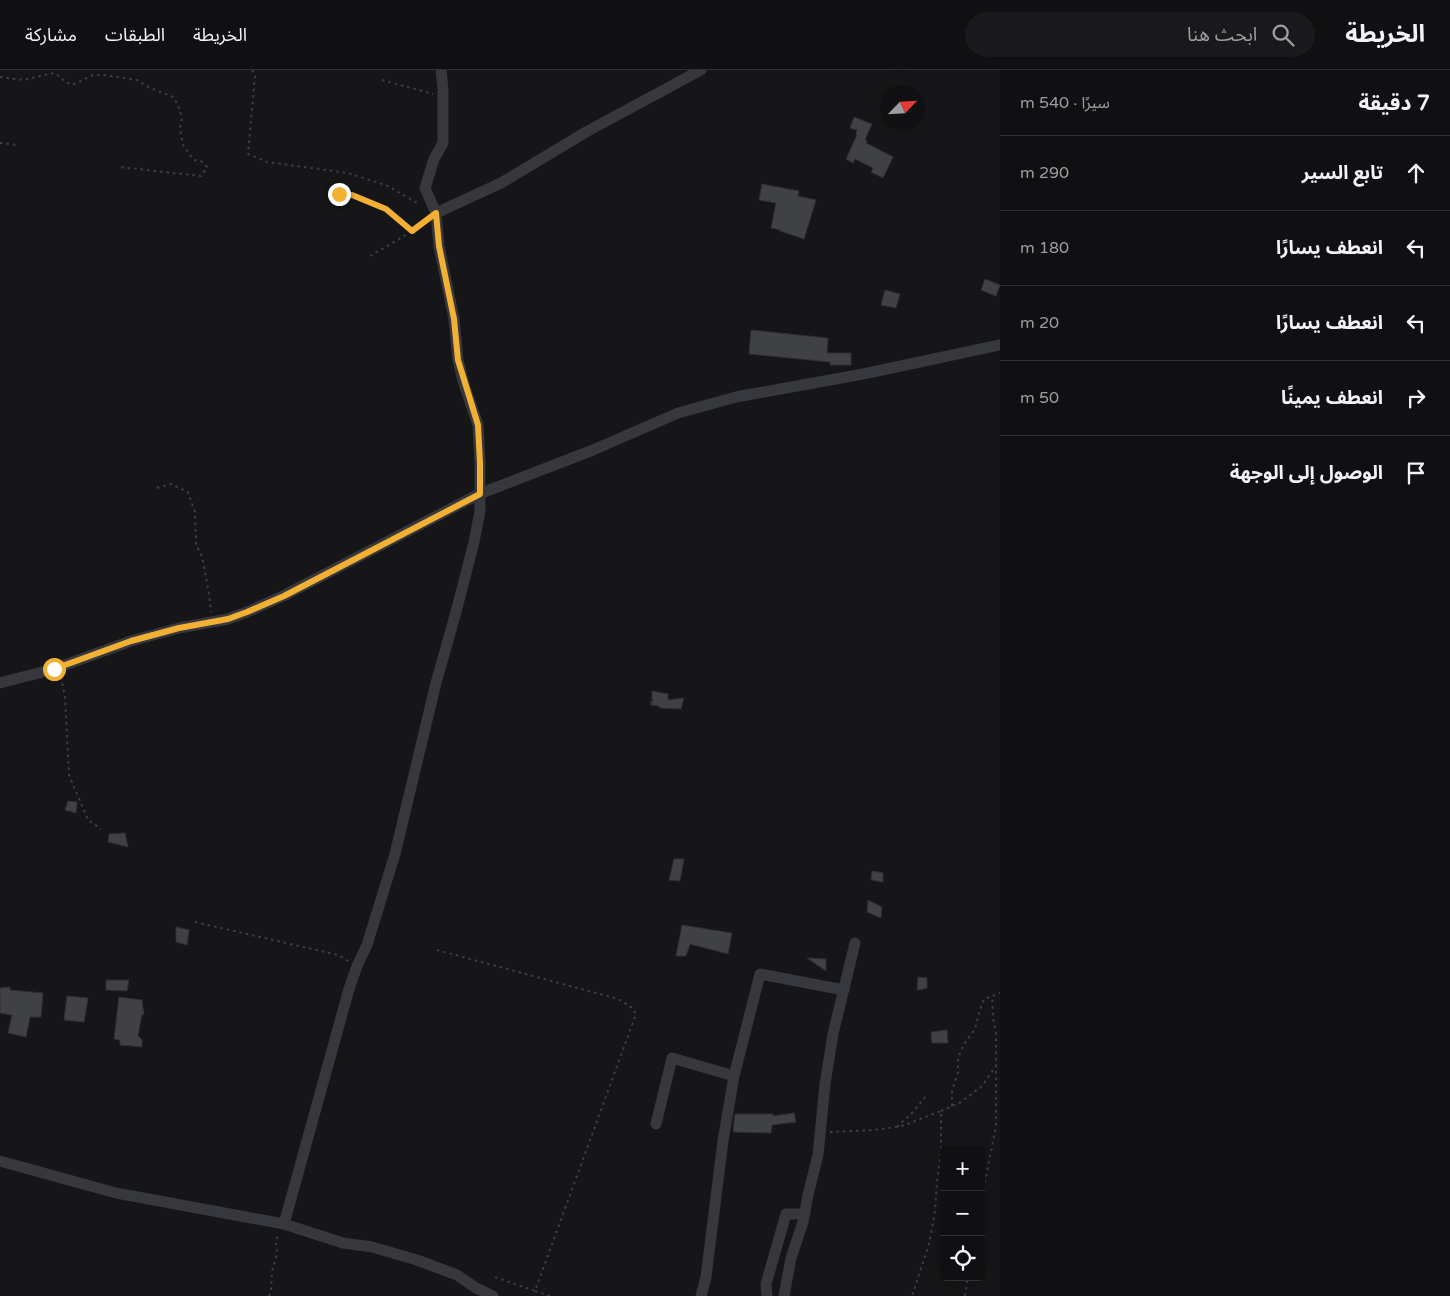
<!DOCTYPE html>
<html lang="ar">
<head>
<meta charset="utf-8">
<style>
  body { margin:0; font-family:"Varela Round","Noto Sans Arabic",sans-serif; background:#19191b; color:#f1f3f6; direction:rtl }
  .controls { position:absolute; right:15px; bottom:15px; display:grid; overflow:hidden; border-radius:5px; box-shadow:0 5px 20px #0002 }
  .controls button { width:45px; height:45px; display:grid; place-items:center; padding:0; border:0; border-bottom:1px solid #303032; background:#101012; color:#f1f3f6; font:25px sans-serif }
  .compass { position:absolute; left:880px; top:15px; width:45px; height:45px; border-radius:50%; background:#101012; box-shadow:0 5px 20px #0002; rotate:65deg }
  .stop { position:absolute; width:15px; height:15px; margin:-11px; border:4px solid #f2b134; border-radius:50%; background:#fff }
  .stop.end { background:#f2b134; border-color:#fff; box-shadow:0 1px 5px #0008 }
  .list { margin:0; padding:0; list-style:none }
  h2 { display:flex; justify-content:space-between; align-items:center; height:65px; margin:0; padding:0 20px; font-size:21px }
  h2 small { font-size:16px; font-weight:400; color:#9c9d9f }
  .list li { display:grid; grid-template-columns:32px 1fr auto; gap:15px; align-items:center; box-sizing:border-box; height:75px; padding:0 20px; border-top:1px solid #303032 }
  .list b { display:block; font-size:19px; white-space:nowrap }
  .list em { font-size:16px; font-style:normal; color:#9c9d9f }
  .icon { flex:none; width:28px; height:28px; fill:none; stroke:currentColor; stroke-width:2; stroke-linecap:round; stroke-linejoin:round }
  .map { position:relative; flex:none; width:1000px; height:1226px; overflow:hidden; direction:ltr }
  header { display:flex; align-items:center; gap:30px; box-sizing:border-box; height:70px; padding:0 25px; background:#101012; border-bottom:1px solid #303032 }
  header strong { font-size:24px }
  nav { display:flex; gap:28px; margin-inline-start:auto; font-size:18px }
  .search { width:350px; height:45px; background:#19191b; display:flex; align-items:center; gap:12px; box-sizing:border-box; padding:0 18px; border-radius:28px; color:#9c9d9f; font-size:19px }
  main { display:flex }
  aside { flex:1; background:#101012 }
  .map>svg:first-child { display:block }
  .building { fill:#404145; stroke:#303034 }
  .lines { fill:none; stroke-linecap:round; stroke-linejoin:round }
  .path { stroke:#3d3f44; stroke-width:2; stroke-dasharray:2.5 4; stroke-linecap:butt }
  .minor { stroke:#37383d; stroke-width:11 }
  .route { stroke:#f2b134; stroke-width:6 }
</style>
</head>
<body>
<header>
<strong>الخريطة</strong>
<div class="search"><svg class="icon" aria-label="search" viewBox="0 0 24 24"><circle cx="10" cy="10" r="6"/><path d="M15 15l6 6"/></svg>ابحث هنا</div>
<nav><a>الخريطة</a><a>الطبقات</a><a>مشاركة</a></nav>
</header>
<main>
<aside>
<h2>7 دقيقة<small>سيرًا · 540 m</small></h2>
<ul class="list">
<li><svg class="icon" aria-label="ahead" viewBox="0 0 24 24"><path d="M12 20V5M6 11l6-6 6 6"/></svg><div><b>تابع السير</b></div><em>290 m</em></li>
<li><svg class="icon" aria-label="left" viewBox="0 0 24 24"><path d="M17 20v-9H6M10 6l-5 5 5 5"/></svg><div><b>انعطف يسارًا</b></div><em>180 m</em></li>
<li><svg class="icon" aria-label="left" viewBox="0 0 24 24"><path d="M17 20v-9H6M10 6l-5 5 5 5"/></svg><div><b>انعطف يسارًا</b></div><em>20 m</em></li>
<li><svg class="icon" aria-label="right" viewBox="0 0 24 24"><path d="M7 20v-9h11M14 6l5 5-5 5"/></svg><div><b>انعطف يمينًا</b></div><em>50 m</em></li>
<li><svg class="icon" aria-label="arrive" viewBox="0 0 24 24"><path d="M6 21V4h12l-3 4 3 4H6"/></svg><div><b>الوصول إلى الوجهة</b></div></li>
</ul>
</aside>
<div class="map">
<svg width="1000" height="1226" viewBox="0 0 1000 1226">
  <rect width="100%" height="100%" fill="#161618"/>
  <path class="building" d="M 854,47 L 872,54 L 865,70 L 867,71 L 866,73 L 893,87 L 883,108 L 871,102 L 873,98 L 855,89 L 853,93 L 846,89 L 857,65 L 856,64 L 857,60 L 850,58 Z
    M 762,114 L 799,121 L 798,126 L 816,130 L 804,169 L 780,161 L 781,160 L 771,158 L 776,133 L 759,130 Z
    M 985,209 L 1000,215 L 996,226 L 981,220 Z
    M 885,220 L 900,224 L 896,238 L 881,235 Z
    M 751,260 L 828,268 L 827,283 L 851,283 L 851,295 L 830,295 L 830,292 L 749,284 Z
    M 652,621 L 668,624 L 668,630 L 684,628 L 681,639 L 660,638 L 659,636 L 651,635 L 651,631 L 654,631 L 652,629 Z
    M 68,731 L 77,732 L 76,743 L 65,740 Z
    M 125,763 L 128,777 L 108,772 L 109,764 Z
    M 674,789 L 684,789 L 680,811 L 669,810 Z
    M 872,801 L 883,803 L 883,812 L 871,810 Z
    M 868,830 L 882,837 L 881,848 L 867,842 Z
    M 682,855 L 732,863 L 728,884 L 690,874 L 686,886 L 676,886 Z
    M 176,857 L 189,860 L 187,875 L 176,872 Z
    M 807,888 L 826,889 L 826,901 Z
    M 918,907 L 927,908 L 927,918 L 917,920 Z
    M 106,910 L 129,910 L 127,921 L 106,920 Z
    M 10,917 L 10,920 L 43,923 L 41,947 L 30,947 L 26,967 L 8,963 L 12,945 L 0,943 L 0,918 Z
    M 67,926 L 88,928 L 84,952 L 64,950 Z
    M 119,927 L 142,930 L 144,945 L 142,944 L 138,966 L 142,970 L 142,977 L 120,975 L 120,970 L 114,969 Z
    M 947,960 L 948,973 L 932,973 L 931,962 Z
    M 794,1043 L 796,1052 L 772,1055 L 771,1063 L 733,1062 L 735,1044 L 773,1044 L 773,1046 Z"/>
  <g class="lines">
    <path class="path" d="M 252,0 L 255,6 L 248,84 L 267,92 L 348,103 L 388,116 L 419,134
      M 0,7 L 23,10 L 54,3 C 61,7 64,12 72,15 L 93,5 L 104,5 L 137,10 L 148,17 L 173,27 L 178,35 L 182,47 L 180,58 L 183,75 L 194,90 L 201,91 L 207,97 L 201,106 L 120,97
      M 382,10 L 433,24
      M 0,73 L 16,75
      M 339,124 L 352,125 L 386,139 L 412,161
      M 370,186 L 401,168 L 426,151
      M 157,418 L 171,414 L 188,422 L 195,442 L 196,475 L 202,486 L 209,524 L 211,542
      M 61,607 L 65,627 L 69,705 L 88,750 L 101,759
      M 195,852 L 338,885 L 348,891
      M 437,880 L 618,929 L 630,936 L 636,944 L 535,1221 L 492,1206
      M 952,1036 L 952,1021 L 958,1002 L 958,988 L 964,974 L 975,959 L 979,943 L 984,929 L 1000,923
      M 941,1041 L 961,1032 L 982,1016 L 996,996
      M 897,1057 L 913,1042 L 927,1025
      M 830,1062 L 874,1060 L 902,1056 L 941,1041 L 941,1080 L 937,1111 L 935,1141 L 929,1174 L 912,1226
      M 981,1132 L 996,1056 L 996,963 L 993,948 L 992,926
      M 535,1221 L 550,1226
      M 269,1226 L 271,1222 L 272,1201 L 277,1184 L 276,1170 L 279,1163
      M 965,1226 L 968,1207"/>
    <path class="minor" d="M 436,143 L 501,113 L 586,62 L 701,0
      M 0,613 L 54,599 L 131,571 L 179,558 L 228,549 L 247,542 L 283,526 L 479,424 L 593,380 L 678,343 L 736,327 L 863,304 L 1000,275
      M 656,1054 L 672,988 L 734,1006
      M 0,1091 L 116,1123 L 284,1154 L 343,1173 L 372,1177 L 417,1190 L 457,1205 L 476,1218 L 493,1226
      M 284,1154 L 349,919 L 357,896 L 367,875 L 395,784 L 436,613 L 456,542 L 474,472 L 480,441 L 480,393 L 478,355 L 463,311 L 458,290 L 454,249 L 439,176 L 436,143 L 425,118 L 434,89 L 443,73 L 443,19 L 441,0
      M 701,1226 L 706,1207 L 723,1071 L 734,1006 L 760,904 L 844,920
      M 767,1226 L 766,1214 L 786,1144 L 805,1144
      M 784,1226 L 791,1188 L 803,1152 L 808,1125 L 818,1085 L 825,1014 L 833,964 L 855,873"/>
  </g>
  <g class="lines">
    <path class="route" d="M 54,599 L 131,571 L 179,558 L 228,549 L 247,542 L 284,526 L 480,424 L 480,393 L 478,355 L 458,290 L 454,249 L 439,176 L 436,143 L 412,161 L 386,139 L 352,125 L 339,124"/>
  </g>
</svg>
<div class="controls">
<button>+</button>
<button>−</button>
<button><svg class="icon" aria-label="locate" viewBox="0 0 24 24"><circle cx="12" cy="12" r="6"/><path d="M12 2v4M12 18v4M2 12h4M18 12h4"/></svg></button>
</div>
<svg class="compass" viewBox="-18 -18 36 36"><path d="M0-13l5 13h-10z" fill="#e53935"/><path d="M0 13l5-13h-10z" fill="#9c9d9f"/></svg>
<div class="stop" style="left:54px;top:599px"></div>
<div class="stop end" style="left:339px;top:124px"></div>
</div>
</main>
</body>
</html>
